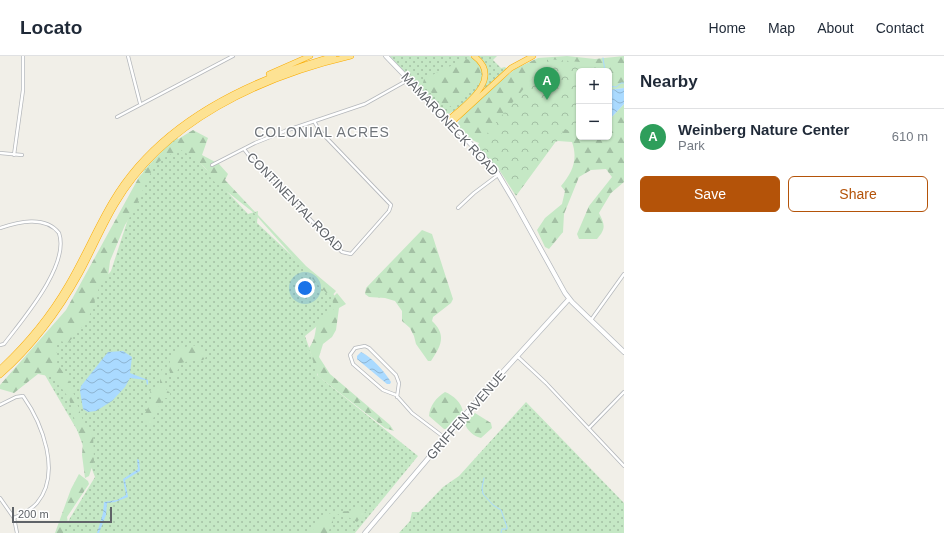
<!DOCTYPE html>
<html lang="en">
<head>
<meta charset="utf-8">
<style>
  body { margin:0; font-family:Arial,sans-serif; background:#f6f6f7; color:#1f2937 }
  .controls { position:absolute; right:12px; top:12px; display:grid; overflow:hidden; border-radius:6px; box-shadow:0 1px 3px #0004 }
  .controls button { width:36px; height:36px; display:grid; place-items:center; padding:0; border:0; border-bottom:1px solid #e0e1e3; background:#fff; color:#1f2937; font:20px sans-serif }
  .scale { position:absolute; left:12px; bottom:10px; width:100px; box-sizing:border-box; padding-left:4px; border:2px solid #5f6368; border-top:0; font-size:11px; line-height:14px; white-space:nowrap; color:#5f6368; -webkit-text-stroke:3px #fff; paint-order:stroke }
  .you { position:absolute; left:305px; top:232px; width:14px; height:14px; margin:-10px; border:3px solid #fff; border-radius:50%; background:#1a73e8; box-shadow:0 0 0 6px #1a73e833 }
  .badge { display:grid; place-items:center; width:26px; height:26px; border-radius:50%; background:#b45309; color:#fff; font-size:13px; font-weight:700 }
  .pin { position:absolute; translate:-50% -33px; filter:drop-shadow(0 1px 2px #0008) }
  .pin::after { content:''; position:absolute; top:21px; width:14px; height:12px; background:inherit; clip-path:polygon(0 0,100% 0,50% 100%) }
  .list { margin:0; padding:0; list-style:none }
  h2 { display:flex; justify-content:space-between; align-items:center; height:52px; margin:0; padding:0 16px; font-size:17px }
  h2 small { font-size:13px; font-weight:400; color:#747a83 }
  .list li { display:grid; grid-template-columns:26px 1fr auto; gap:12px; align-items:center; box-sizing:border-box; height:56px; padding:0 16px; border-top:1px solid #e0e1e3 }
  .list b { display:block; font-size:15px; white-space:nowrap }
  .list p { margin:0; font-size:13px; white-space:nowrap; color:#747a83 }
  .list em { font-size:13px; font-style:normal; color:#747a83 }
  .actions { display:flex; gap:8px; padding:12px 16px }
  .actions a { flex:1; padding:9px 0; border:1px solid #b45309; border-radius:6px; text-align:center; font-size:14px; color:#b45309 }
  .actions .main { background:#b45309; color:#fff }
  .map { position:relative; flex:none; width:624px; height:477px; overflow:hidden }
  header { display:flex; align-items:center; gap:24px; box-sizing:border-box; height:56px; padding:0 20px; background:#fff; border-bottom:1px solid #e0e1e3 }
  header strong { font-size:19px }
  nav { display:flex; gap:22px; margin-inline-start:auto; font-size:14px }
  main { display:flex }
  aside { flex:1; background:#fff }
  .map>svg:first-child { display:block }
  .grass { fill:url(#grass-dots) }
  .forest { fill:url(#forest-firs) }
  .park { fill:url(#park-crowns) }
  .water { fill:url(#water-waves) }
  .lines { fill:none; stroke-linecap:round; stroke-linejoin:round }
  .stream { stroke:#aadaff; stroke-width:1 }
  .street-casing { stroke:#b5b8bc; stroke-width:4 }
  .secondary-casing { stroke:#b6babf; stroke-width:5.5 }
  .highway-casing { stroke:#f9ab00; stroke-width:6 }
  .street { stroke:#fff; stroke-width:2.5 }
  .secondary { stroke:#fff; stroke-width:4 }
  .highway { stroke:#fde293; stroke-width:5 }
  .labels { text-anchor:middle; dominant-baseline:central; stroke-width:3; stroke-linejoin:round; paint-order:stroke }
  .street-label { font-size:13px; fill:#5f6368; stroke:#fff }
  .neighbourhood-label { font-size:14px; letter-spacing:1px; fill:#70757a; stroke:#fff }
</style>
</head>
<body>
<header>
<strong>Locato</strong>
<nav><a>Home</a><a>Map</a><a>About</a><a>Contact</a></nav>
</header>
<main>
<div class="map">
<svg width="624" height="477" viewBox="0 0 624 477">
  <defs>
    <pattern id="grass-dots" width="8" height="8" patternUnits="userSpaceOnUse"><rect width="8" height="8" fill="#c5e8c5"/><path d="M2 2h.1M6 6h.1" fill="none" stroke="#a3c0a4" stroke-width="1.8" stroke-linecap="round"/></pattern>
    <pattern id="forest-firs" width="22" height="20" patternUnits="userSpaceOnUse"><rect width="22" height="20" fill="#c5e8c5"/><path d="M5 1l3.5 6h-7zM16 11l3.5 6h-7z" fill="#a3c0a4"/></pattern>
    <pattern id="park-crowns" width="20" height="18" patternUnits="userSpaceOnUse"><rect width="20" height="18" fill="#c5e8c5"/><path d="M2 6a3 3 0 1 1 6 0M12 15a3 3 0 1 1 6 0" fill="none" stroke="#a3c0a4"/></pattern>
    <pattern id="water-waves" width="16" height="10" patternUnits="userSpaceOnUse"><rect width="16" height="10" fill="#aadaff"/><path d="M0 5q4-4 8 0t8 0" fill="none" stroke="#8eb4d2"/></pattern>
  </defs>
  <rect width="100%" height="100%" fill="#f1efe8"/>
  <path class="grass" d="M 390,0 L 469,0 C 509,14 454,61 443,59 Z
    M 477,0 L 497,0 L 493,4 L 501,12 L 505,11 L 507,13 L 485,33 L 484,32 C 489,18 485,12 477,0 Z
    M 176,81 L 248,158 L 258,155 L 257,167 L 335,240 L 337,254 L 305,280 L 317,315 L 317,319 L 418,400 L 355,477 L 61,477 L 95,421 L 77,374 L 35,302 L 111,215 L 144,114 Z
    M 526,346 L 624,447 L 624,477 L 399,477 L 410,465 L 412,456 L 419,456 L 443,431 L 459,420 Z"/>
  <path class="forest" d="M 567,0 L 595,3 L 624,0 L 624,32 L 609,34 L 609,15 L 579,15 L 579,81 L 609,81 L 609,64 L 624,48 L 624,126 L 611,137 L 599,157 C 605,169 606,173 597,183 L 579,183 L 577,178 L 589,150 L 612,121 L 606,113 L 591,114 L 579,121 L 564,158 L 563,176 L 549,193 L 545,191 L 537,174 L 545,162 L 562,148 L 565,135 L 561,130 C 573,116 578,103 572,86 L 558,85 L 539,91 L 479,87 C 469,83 461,77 458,67 L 463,58 L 515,13 L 538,2 Z
    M 465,3 C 478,4 481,11 481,23 L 466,40 L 446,53 L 423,27 L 424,23 Z
    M 193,74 L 208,82 L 202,99 L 219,108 L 228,118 L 225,124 L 306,210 L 336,235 L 331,241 L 320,231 L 254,157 L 211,123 C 208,109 192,101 181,94 L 167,100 L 156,108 L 151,116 L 133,156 L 125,169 L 110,205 L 108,221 L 100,229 L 88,264 L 68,287 L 60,285 L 57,287 L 57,308 L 69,324 L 84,368 L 93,378 L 94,405 L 89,420 L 85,422 L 82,399 L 83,385 L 77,373 L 69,342 L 53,321 L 38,318 L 14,337 L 0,333 L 0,329 L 66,254 L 139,121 L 162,96 L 167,100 L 162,93 Z
    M 422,174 L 432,178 L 453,243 L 451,247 L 433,261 L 432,265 C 447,279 441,290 431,305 L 428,305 L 416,288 L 414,280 L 410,272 L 402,265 L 402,255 L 395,245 L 385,242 L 369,241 L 365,238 L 366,232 Z
    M 337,237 L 346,248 L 339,252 L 336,274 L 332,281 L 323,288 L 319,301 L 330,318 L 390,369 L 394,375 L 385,372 L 318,320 L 309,292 C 322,274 307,267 334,253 L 332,242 Z
    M 191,289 L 196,290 L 207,300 L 203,304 L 189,305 L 181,307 L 175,320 L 170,321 C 169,298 170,297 191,289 Z
    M 165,309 L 164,331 L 170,337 L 170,342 L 163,342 L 151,367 L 148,368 L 143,361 L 152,344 L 150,335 L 160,327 L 160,317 Z
    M 445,336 C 453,339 462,347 463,356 L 449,373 L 444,373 L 429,360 C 430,349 436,342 445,336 Z
    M 475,357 L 491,367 L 492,372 L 481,382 C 475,381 466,374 465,367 Z
    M 79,418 L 88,425 L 89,428 L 67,461 L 68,467 L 63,477 L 55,477 L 71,433 Z
    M 356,452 L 366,456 L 357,466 L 341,457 L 333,461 L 333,471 L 327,475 L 328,477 L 310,477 C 316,471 322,460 331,457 C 340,453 347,458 356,452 Z"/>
  <path class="park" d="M 548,3 L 612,9 L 607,15 L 579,15 L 579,79 L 565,73 L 516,140 L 498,112 L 476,91 Z"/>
  <path class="water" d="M 624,32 L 624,48 L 609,64 L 609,34 Z
    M 123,295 L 132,301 L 130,317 L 148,324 L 148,328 L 147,329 L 146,324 L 130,322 L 125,331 L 112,345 L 96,355 L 88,356 L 83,353 L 80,335 L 81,330 L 108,296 Z
    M 361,296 C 373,302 384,315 391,326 L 390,328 L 387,328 L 357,303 L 357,300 Z
    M 137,403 L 139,404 L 140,415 L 125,424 L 128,441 L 115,446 L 107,447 L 106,459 L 99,477 L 97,477 L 103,457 L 104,446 L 117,444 L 126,439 L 123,423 L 138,413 Z"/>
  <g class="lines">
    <path class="stream" d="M 603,2 L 605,15
      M 609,30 L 616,31 L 621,27 L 624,27
      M 484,422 L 482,432 L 483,438 L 493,449 L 501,454 L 507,471 L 507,473 L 502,473 L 501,477"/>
    <g class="street-casing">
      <path id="street" d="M 128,0 L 140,47
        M 117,61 L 233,0
        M 244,93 L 254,106 L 342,196 L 351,198 L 389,155 L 391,149 L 319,74 L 314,65
        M 0,97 L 22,99
        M 14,99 L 23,34 L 23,0
        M 212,109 L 255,87 L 285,75 L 365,48 L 408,24
        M 458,152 L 474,137 L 498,119
        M 0,172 C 18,166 45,159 59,177 C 70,209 23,263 4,288 L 0,289
        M 591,264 L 624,218
        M 517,300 L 546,327 L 624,410
        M 397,341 L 399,327 L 396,319 L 369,292 L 365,290 L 355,292 L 350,299 L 353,308 L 383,334 L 396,339 L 412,357 L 445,382
        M 0,349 L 16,341 L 23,340 C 42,367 62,417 37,447 C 31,454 22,458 14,462
        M 589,372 L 624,336
        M 0,442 L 14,462 L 17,477"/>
    </g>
    <g class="secondary-casing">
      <path id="secondary" d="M 386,0 L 495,113 L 514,145 L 565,237 L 572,246 L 624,296
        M 365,477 L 481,340 L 569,243"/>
    </g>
    <g class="highway-casing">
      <path id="highway" d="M 269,18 L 310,0
        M 447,65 C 463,50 505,23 474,0
        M 450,68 L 511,12 L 533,0
        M 0,313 C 27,288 50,260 68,229 C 84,202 96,173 112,146 C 159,66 248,24 334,0
        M 0,319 C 33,290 59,255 80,217 C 92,195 102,171 115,149 C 163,66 261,21 351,0"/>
    </g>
    <use href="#street" class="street"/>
    <use href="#secondary" class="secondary"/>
    <use href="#highway" class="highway"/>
  </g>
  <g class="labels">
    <g class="street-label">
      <text transform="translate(450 68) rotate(47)">MAMARONECK ROAD</text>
      <text transform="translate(295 146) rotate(46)">CONTINENTAL ROAD</text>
      <text transform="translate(466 359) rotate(-49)">GRIFFEN AVENUE</text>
    </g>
    <g class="neighbourhood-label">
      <text x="322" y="76">COLONIAL ACRES</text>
    </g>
  </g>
</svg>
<div class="controls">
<button>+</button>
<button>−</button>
</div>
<div class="scale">200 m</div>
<div class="you"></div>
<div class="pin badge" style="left:547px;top:44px;background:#2e9e5b">A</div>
</div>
<aside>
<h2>Nearby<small></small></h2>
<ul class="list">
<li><span class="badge" style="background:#2e9e5b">A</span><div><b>Weinberg Nature Center</b><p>Park</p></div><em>610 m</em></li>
</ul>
<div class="actions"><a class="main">Save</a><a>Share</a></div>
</aside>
</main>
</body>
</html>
